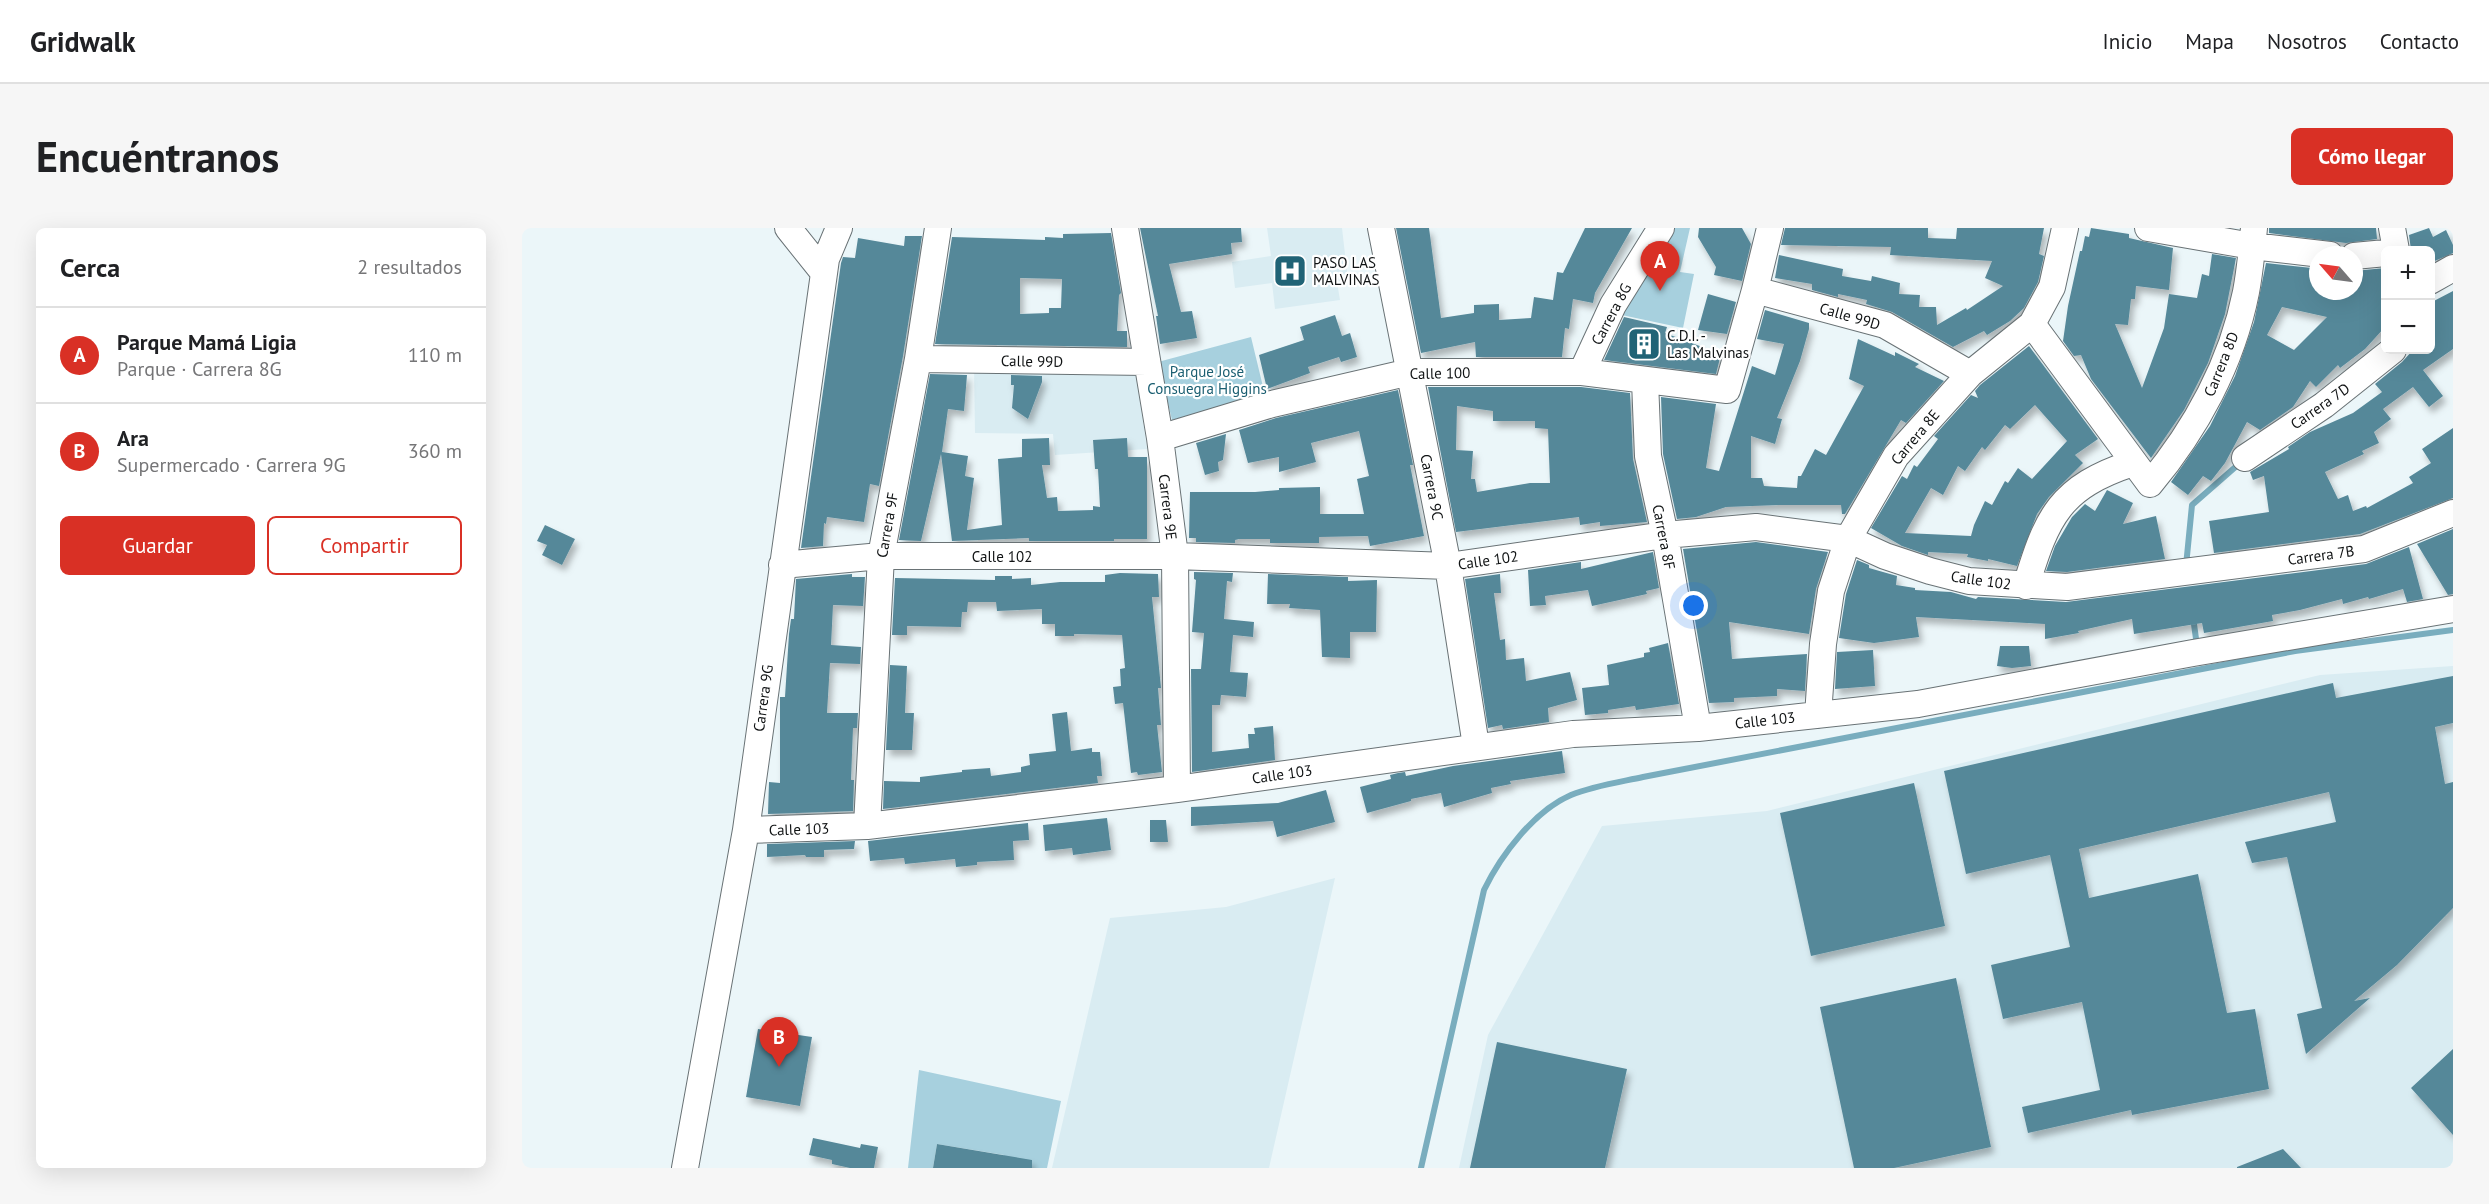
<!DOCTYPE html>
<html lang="es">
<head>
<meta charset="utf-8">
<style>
  body { margin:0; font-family:"PT Sans",sans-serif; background:#f6f6f6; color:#202124 }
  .controls { position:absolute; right:18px; top:18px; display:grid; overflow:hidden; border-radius:9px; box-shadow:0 6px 24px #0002 }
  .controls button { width:54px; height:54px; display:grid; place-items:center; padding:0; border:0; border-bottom:2px solid #e0e0e0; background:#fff; color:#202124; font:30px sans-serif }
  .compass { position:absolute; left:1787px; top:18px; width:54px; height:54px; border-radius:50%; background:#fff; box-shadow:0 6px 24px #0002; rotate:298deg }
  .you { position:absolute; left:1172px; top:378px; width:21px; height:21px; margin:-15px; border:4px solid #fff; border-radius:50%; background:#1a73e8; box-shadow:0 0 0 9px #1a73e833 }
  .badge { display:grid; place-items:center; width:39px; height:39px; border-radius:50%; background:#d93025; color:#fff; font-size:20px; font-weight:700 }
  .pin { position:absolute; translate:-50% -50px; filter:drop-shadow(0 2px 3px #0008) }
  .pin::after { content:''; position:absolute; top:32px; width:21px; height:18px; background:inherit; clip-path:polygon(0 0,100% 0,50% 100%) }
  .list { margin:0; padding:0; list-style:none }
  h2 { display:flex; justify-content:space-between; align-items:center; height:78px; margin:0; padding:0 24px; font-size:26px }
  h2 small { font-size:20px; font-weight:400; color:#757577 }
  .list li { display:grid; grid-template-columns:39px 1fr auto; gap:18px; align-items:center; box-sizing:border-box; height:96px; padding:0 24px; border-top:2px solid #e0e0e0 }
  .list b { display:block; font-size:22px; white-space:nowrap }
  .list p { margin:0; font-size:20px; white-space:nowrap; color:#757577 }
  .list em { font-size:20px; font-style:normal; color:#757577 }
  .actions { display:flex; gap:12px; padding:18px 24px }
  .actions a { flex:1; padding:14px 0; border:2px solid #d93025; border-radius:9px; text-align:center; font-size:21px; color:#d93025 }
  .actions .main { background:#d93025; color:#fff }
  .map { position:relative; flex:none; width:1931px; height:940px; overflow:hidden; border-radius:9px }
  header { display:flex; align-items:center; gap:36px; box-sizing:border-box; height:84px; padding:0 30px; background:#fff; border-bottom:2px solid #e0e0e0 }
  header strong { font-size:28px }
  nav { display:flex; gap:33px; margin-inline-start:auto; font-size:21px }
  .intro { display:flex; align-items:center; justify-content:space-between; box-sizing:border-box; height:144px; padding:0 36px }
  h1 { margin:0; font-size:42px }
  .button { padding:15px 27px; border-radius:9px; background:#d93025; color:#fff; font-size:21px; font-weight:700 }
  main { display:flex; gap:36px; padding:0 36px }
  aside { flex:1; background:#fff; border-radius:9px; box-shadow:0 6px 24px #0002 }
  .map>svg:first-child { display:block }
  .built { fill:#d9ecf2 }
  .green { fill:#a7d0de }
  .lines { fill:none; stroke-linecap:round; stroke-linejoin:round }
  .stream { stroke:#79adbe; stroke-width:6 }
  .building { fill:#589; fill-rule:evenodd; filter:url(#shadow) }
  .minor-casing { stroke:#697275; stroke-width:28 }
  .minor { stroke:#fff; stroke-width:26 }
  .labels { text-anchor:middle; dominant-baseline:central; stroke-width:4.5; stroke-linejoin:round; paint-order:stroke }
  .poi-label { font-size:15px; fill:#101314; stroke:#fff; text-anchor:start }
  .street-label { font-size:15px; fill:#101314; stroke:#fff }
  .park-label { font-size:15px; fill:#1a5e71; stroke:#fff }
</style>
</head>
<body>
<header>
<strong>Gridwalk</strong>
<nav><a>Inicio</a><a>Mapa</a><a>Nosotros</a><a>Contacto</a></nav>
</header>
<div class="intro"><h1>Encuéntranos</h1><a class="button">Cómo llegar</a></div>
<main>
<aside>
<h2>Cerca<small>2 resultados</small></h2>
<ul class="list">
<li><span class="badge">A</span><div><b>Parque Mamá Ligia</b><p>Parque · Carrera 8G</p></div><em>110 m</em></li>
<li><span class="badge">B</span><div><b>Ara</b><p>Supermercado · Carrera 9G</p></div><em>360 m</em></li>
</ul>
<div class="actions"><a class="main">Guardar</a><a>Compartir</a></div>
</aside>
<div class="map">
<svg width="1931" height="940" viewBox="0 0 1931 940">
  <defs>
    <filter id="shadow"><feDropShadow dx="3.5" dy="6" stdDeviation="3" flood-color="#0004"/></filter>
  </defs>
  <rect width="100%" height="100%" fill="#ebf6f9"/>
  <path class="built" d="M 745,0 L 820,0 L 826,52 L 815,54 L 818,72 L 753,81 L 750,55 L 713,60 L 710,34 L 749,28 Z
    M 452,137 L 614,141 L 625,221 L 533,227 L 531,206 L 453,205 Z
    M 1931,438 L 1931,940 L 937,940 L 966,807 L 1080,598 L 1245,583 L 1798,447 Z
    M 813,650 L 747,940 L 530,940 L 588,690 L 704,679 Z"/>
  <path class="green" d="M 1146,0 L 1168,0 L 1158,44 L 1172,46 L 1161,100 L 1095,86 Z
    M 729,109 L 743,167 L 650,192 L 636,134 Z
    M 397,842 L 539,873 L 525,940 L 481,940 L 482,927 L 415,916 L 411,940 L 386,940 Z"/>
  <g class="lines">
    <path class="stream" d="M 1664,338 L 1670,277 L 1718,235
      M 1671,389 L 1675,418
      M 899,940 L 962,662 C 979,627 1012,583 1049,567 C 1071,558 1098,554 1121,549 L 1773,423 L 1931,402"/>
  </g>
  <path class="building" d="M 618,0 L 719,0 L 720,14 L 709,15 L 710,26 L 647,36 L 659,84 L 670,83 L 675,110 L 638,116 L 634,88 L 636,88 Z
    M 874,0 L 907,0 L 919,90 L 952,85 L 952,77 L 977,76 L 977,92 L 1009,90 L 1012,69 L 1031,72 L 1035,44 L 1041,45 L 1063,0 L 1110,0 L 1073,65 L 1071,75 L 1051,71 L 1047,101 L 1043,100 L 1040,129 L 954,129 L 953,114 L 899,125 Z
    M 1177,0 L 1220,0 L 1229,16 L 1220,53 L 1192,47 L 1194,39 L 1176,9 Z
    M 1263,0 L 1406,0 L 1406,10 L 1434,11 L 1435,0 L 1522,0 L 1517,26 L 1522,28 L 1516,54 L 1502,80 L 1488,93 L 1465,107 L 1462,103 L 1431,119 L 1370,84 L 1344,76 L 1345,72 L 1316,66 L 1316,69 L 1290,62 L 1290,56 L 1253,50 L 1257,27 L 1321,41 L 1320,48 L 1349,53 L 1350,48 L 1378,55 L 1377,66 L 1398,67 L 1397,79 L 1414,79 L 1415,97 L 1444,80 L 1445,82 L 1481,58 L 1463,50 L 1470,33 L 1368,27 L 1369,19 L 1259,17 Z
    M 1569,0 L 1607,6 L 1607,10 L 1651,20 L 1647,62 L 1614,58 L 1613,71 L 1609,71 L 1606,97 L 1593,96 L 1620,160 L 1642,100 L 1647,66 L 1675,70 L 1680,46 L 1687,48 L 1690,26 L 1714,30 L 1703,86 L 1686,135 L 1662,182 L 1629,230 L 1569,151 L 1559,127 L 1552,128 L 1541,113 L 1546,78 L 1558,23 L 1560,23 L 1563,8 L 1567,9 Z
    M 1747,0 L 1854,0 L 1855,11 L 1824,15 L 1747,5 Z
    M 1907,0 L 1911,9 L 1924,2 L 1931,17 L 1931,25 L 1908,35 L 1908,22 L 1889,22 L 1887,7 Z
    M 589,5 L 599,65 L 597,67 L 595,103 L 605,103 L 605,119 L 413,116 L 430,9 L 523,12 L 523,9 L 541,10 L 541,6 ZM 498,50 L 540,51 L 539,80 L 527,80 L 527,85 L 498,86 Z
    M 383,8 L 400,8 L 381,128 L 357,258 L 348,256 L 342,294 L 305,289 L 304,296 L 302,295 L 301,318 L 279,320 L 319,35 L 321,29 L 333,30 L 336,10 L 382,18 Z
    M 1744,35 L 1790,40 L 1796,43 L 1796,63 L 1832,63 L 1832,43 L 1863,40 L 1863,99 L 1843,121 L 1818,140 L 1816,137 L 1794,159 L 1788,153 L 1771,179 L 1738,202 L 1725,194 L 1703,235 L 1689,253 L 1681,248 L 1666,267 L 1649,254 L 1688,198 L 1713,148 L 1732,94 ZM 1760,79 L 1805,89 L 1772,122 L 1745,107 Z
    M 1931,63 L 1931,121 L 1901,142 L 1921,168 L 1907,179 L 1891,159 L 1861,181 L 1869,191 L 1852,204 L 1857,215 L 1840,223 L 1842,226 L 1803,244 L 1816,271 L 1826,267 L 1831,283 L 1844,278 L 1845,280 L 1891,255 L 1887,249 L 1909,235 L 1900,221 L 1931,200 L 1931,270 L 1838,306 L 1692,325 L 1687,293 L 1747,284 L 1742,248 L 1731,252 L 1728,244 L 1767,221 L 1766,219 L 1788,204 L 1831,185 L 1860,164 L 1853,156 L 1880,134 L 1891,122 L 1908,122 L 1908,75 Z
    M 1186,66 L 1214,74 L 1205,106 L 1176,102 Z
    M 1243,82 L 1287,95 L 1287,101 L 1278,133 L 1255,190 L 1260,191 L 1253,216 L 1229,208 L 1229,250 L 1240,250 L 1242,258 L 1275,260 L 1276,248 L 1279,248 L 1293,221 L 1304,227 L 1342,158 L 1327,151 L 1336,111 L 1373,128 L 1373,124 L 1397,136 L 1393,139 L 1422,153 L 1384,195 L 1379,192 L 1323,286 L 1320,286 L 1319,277 L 1256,277 L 1204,279 L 1174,289 L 1155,291 L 1141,226 L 1139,169 L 1194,176 L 1184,240 L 1197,243 L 1230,138 L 1253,147 L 1262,116 L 1235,111 Z
    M 813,87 L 820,108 L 828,105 L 835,129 L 819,134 L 817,129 L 786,139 L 788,145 L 745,161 L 737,127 L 782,112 L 778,99 Z
    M 1102,89 L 1145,99 L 1143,105 L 1199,126 L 1194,146 L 1082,132 Z
    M 1507,118 L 1576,211 L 1553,227 L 1561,235 L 1527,269 L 1515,286 L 1495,338 L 1466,331 L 1466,333 L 1445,329 L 1446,326 L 1406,324 L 1406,327 L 1380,318 L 1349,300 L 1380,248 L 1385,251 L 1392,237 L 1395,239 L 1416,211 L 1412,208 L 1449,167 L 1456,170 L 1453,163 L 1458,157 ZM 1513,177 L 1545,213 L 1510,251 L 1496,240 L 1486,255 L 1483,253 L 1470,277 L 1463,273 L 1452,297 L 1449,308 L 1383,305 L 1409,260 L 1421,267 L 1436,238 L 1443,243 L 1460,219 L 1463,222 L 1483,197 L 1488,201 Z
    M 408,146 L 445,147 L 442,183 L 426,181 L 420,224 L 446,228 L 443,248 L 452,250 L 445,302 L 480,297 L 476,231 L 500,229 L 500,211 L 527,210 L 528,237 L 520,237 L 525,270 L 535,269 L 536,283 L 571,282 L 571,278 L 578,279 L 576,241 L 573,241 L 571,212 L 605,210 L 606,229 L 625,229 L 625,311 L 592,311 L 592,313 L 507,313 L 507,310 L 430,313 L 419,226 L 399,313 L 377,312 Z
    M 489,147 L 520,148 L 520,154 L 506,191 L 490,180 L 492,157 L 489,157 Z
    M 906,159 L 1059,159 L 1108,165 L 1111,231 L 1125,294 L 1078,298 L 1078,294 L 1058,297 L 1057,289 L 934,304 ZM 935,178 L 971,183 L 971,193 L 1013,193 L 1013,200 L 1026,201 L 1028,255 L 1008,255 L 955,264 L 953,251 L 949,251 L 951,223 L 934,222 Z
    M 876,162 L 891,237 L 888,237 L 902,308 L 848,318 L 846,308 L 797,309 L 797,315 L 748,315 L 748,311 L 717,311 L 713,312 L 713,315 L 674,314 L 674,310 L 667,310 L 668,264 L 733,264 L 757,262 L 757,260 L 798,259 L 798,286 L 842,286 L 835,251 L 847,248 L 837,203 L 789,215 L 794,234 L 757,244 L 757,229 L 726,235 L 717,202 L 754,190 Z
    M 704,206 L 701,232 L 696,234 L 697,243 L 683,247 L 674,215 Z
    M 1585,262 L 1611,275 L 1601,296 L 1634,288 L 1643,331 L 1545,344 L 1524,343 L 1533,318 L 1550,289 L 1563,276 L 1573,283 Z
    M 23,297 L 53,311 L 40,337 L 20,327 L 25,317 L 15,313 Z
    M 1931,301 L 1931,366 L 1926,367 L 1895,316 Z
    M 1234,314 L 1306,324 L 1294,361 L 1287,406 L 1207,394 L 1210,431 L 1285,426 L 1283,463 L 1255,461 L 1255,468 L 1212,470 L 1212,474 L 1187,475 L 1161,321 Z
    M 1887,319 L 1901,371 L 1885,374 L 1881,361 L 1847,371 L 1846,369 L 1821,376 L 1820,371 L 1778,382 L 1750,387 L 1751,393 L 1682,405 L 1680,395 L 1612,406 L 1610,391 L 1556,403 L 1557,405 L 1523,411 L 1523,396 L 1394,389 L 1397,409 L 1352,415 L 1317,410 L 1324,366 L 1335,332 L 1347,337 L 1347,340 L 1375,348 L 1374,357 L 1393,360 L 1393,362 L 1429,364 L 1454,371 L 1456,369 L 1544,374 L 1844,336 Z
    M 1131,324 L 1137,360 L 1124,363 L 1125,366 L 1070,378 L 1066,362 L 1023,368 L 1024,377 L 1008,378 L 1006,342 L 1059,334 L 1059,341 Z
    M 672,344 L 711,345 L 710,354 L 705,353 L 702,391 L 732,394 L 731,409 L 711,407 L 708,444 L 726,445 L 724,469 L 699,467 L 698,477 L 690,477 L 690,524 L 727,520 L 726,506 L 733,506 L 732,500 L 751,498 L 753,532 L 670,544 L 669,441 L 679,441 L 682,405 L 670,404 L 674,352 L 672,351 Z
    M 598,345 L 636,346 L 637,369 L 630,369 L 639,460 L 636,460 L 639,497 L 635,497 L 640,544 L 616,547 L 615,544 L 609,545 L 601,475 L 593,476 L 591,459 L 599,458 L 598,441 L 603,440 L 600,407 L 552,406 L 552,408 L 533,408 L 533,396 L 520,396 L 520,381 L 475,383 L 474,374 L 446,374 L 445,384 L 440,384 L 439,399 L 385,398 L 385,407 L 370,407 L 373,350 L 473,352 L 473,348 L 490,348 L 490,351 L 509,350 L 509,357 L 538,354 L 583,354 L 583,347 Z
    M 330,346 L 330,349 L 343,349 L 341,378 L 311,377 L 309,417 L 339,419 L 338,436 L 308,435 L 305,485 L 336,485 L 335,500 L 331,500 L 329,552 L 332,552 L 331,583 L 246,586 L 247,554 L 258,555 L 258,469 L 263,469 L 267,406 L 269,391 L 272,391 L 274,351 Z
    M 746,346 L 826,349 L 826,353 L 855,352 L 854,404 L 828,404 L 828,430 L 800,429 L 798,382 L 767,380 L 768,376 L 745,376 Z
    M 978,346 L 979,365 L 972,365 L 978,412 L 983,411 L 984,432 L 1002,430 L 1004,453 L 1048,444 L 1055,472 L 1026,480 L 1027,494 L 981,501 L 980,497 L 966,500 L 943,351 Z
    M 1146,415 L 1157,476 L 1114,482 L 1113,478 L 1086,482 L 1086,485 L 1063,487 L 1060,460 L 1087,457 L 1085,437 L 1122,429 L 1122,425 L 1128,424 L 1127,420 Z
    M 1478,418 L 1507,418 L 1509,438 L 1490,440 L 1475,438 Z
    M 1351,422 L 1353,458 L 1313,461 L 1315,424 Z
    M 368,437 L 385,438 L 383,485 L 392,485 L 390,522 L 364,522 Z
    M 1931,448 L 1931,495 L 1913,499 L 1923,556 L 1931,554 L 1931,680 L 1875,737 L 1832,773 L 1848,770 L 1784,826 L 1775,786 L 1800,780 L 1765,629 L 1730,635 L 1723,614 L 1814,594 L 1807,564 L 1557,621 L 1567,670 L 1676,646 L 1705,785 L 1733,781 L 1747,861 L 1610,887 L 1609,882 L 1506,905 L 1500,879 L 1578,862 L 1560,774 L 1481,791 L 1469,737 L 1548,719 L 1528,627 L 1444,646 L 1422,543 L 1811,455 L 1814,470 Z
    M 545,484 L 549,523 L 570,520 L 570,524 L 578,524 L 580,548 L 575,548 L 576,555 L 361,581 L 362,553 L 398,554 L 398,549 L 440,544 L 440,542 L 468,540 L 469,548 L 499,544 L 499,539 L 508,537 L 507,526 L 534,523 L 530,486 Z
    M 1040,523 L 1043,545 L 988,553 L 989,556 L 969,560 L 970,565 L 922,579 L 919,565 L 889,571 L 889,573 L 845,585 L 838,559 L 869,551 L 868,547 L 876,545 L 883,544 L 884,548 L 931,538 Z
    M 1392,555 L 1423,698 L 1289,728 L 1258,585 Z
    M 804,562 L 813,594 L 755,609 L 751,593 L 669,598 L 669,579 L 756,575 Z
    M 585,590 L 589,622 L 551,627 L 550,620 L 523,623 L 521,597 Z
    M 628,592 L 644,592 L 646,614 L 628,614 Z
    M 506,595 L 507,612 L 491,613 L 492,632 L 455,634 L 455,637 L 434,639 L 433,631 L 383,636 L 382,630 L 348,633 L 346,613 Z
    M 333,613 L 332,621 L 302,622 L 302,629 L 284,629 L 283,627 L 245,629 L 245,616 Z
    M 1434,750 L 1469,919 L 1372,940 L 1332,940 L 1298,779 Z
    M 236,801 L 290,809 L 278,878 L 224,869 Z
    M 975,814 L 1105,841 L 1083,940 L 948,940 Z
    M 1931,821 L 1931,907 L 1889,860 Z
    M 291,910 L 338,920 L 339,916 L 356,919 L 352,940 L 328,940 L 310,936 L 310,932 L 287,927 Z
    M 415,916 L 510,932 L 510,940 L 411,940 Z
    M 1761,921 L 1779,940 L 1715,940 L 1715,939 Z"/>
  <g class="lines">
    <g class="minor-casing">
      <path id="minor" d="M 266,0 L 302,45
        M 603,0 L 638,210 L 653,328 L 655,561
        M 859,0 L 926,338 L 954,518
        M 1626,0 L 1730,18 L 1808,27
        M 1870,0 L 1874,22
        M 1832,28 L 1864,25
        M 1908,53 L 1931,40
        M 1233,62 L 1363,97 L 1448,146
        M 1510,96 L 1628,256 C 1674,201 1710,135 1724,64 C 1728,43 1730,21 1732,0
        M 396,131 L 625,134
        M 1060,144 L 1091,77 L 1139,0
        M 1123,153 L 1126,228 L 1143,307 L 1176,500
        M 638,210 L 750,176 L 888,144 L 1060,144 L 1205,162 L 1233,62 L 1248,0
        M 1723,230 L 1802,177 L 1871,122
        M 260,337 L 359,328 L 653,328 L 926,338 L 1143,307 L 1234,299 L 1326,311 L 1363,328 L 1408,343 L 1447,353 L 1545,359 L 1842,321 L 1931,285
        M 1504,358 C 1525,288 1538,259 1611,235
        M 1296,487 L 1301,416 L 1309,363 L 1326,311 L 1374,228 L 1448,146 L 1510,96 L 1530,59 L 1543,0
        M 345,598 L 359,328 L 396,131 L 416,0
        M 224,602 L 345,598 L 655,561 L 1051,506 L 1176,500 L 1396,476 L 1671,425 L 1931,381
        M 163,940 L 224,602 L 304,31 L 317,0"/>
    </g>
    <use href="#minor" class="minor"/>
  </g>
  <defs>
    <g id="hospital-square" transform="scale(1.725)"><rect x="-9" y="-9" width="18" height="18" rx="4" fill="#206376" stroke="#fff"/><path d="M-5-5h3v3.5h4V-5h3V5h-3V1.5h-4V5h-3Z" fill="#fff"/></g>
    <g id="building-square" transform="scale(1.725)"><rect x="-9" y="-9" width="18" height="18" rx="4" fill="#206376" stroke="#fff"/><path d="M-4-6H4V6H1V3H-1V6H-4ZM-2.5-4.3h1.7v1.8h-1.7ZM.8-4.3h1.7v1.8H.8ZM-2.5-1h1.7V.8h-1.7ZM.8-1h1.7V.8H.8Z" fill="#fff"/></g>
  </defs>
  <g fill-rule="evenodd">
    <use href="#hospital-square" x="768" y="43"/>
    <use href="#building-square" x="1122" y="116"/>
  </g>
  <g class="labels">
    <g class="poi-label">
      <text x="791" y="34">PASO LAS<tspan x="791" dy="17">MALVINAS</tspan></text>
      <text x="1145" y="107">C.D.I. -<tspan x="1145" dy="17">Las Malvinas</tspan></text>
    </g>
    <g class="street-label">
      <text transform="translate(1089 86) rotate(-62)">Carrera 8G</text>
      <text transform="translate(1328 88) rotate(16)">Calle 99D</text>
      <text transform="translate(510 133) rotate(1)">Calle 99D</text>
      <text transform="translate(1699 136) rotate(-68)">Carrera 8D</text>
      <text transform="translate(918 145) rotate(-1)">Calle 100</text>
      <text transform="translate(1798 178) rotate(-35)">Carrera 7D</text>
      <text transform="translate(1393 209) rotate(-50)">Carrera 8E</text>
      <text transform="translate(910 259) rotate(79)">Carrera 9C</text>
      <text transform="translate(646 279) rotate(83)">Carrera 9E</text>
      <text transform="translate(365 297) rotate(-80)">Carrera 9F</text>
      <text transform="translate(1142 309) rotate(79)">Carrera 8F</text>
      <text transform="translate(1799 327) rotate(-8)">Carrera 7B</text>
      <text x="480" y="328">Calle 102</text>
      <text transform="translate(966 332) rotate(-8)">Calle 102</text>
      <text transform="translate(1459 352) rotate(8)">Calle 102</text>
      <text transform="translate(241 470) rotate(-82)">Carrera 9G</text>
      <text transform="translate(1243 492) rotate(-6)">Calle 103</text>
      <text transform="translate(760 546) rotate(-8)">Calle 103</text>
      <text transform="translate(277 601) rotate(-2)">Calle 103</text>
    </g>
    <g class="park-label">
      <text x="685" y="143">Parque José<tspan x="685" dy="17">Consuegra Higgins</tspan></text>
    </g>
  </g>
</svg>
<div class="controls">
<button>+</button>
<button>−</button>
</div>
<svg class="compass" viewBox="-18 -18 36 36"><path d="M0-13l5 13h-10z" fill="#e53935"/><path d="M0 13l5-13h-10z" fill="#757577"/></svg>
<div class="you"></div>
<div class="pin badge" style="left:1138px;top:63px">A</div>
<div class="pin badge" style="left:257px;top:839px">B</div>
</div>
</main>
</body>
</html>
